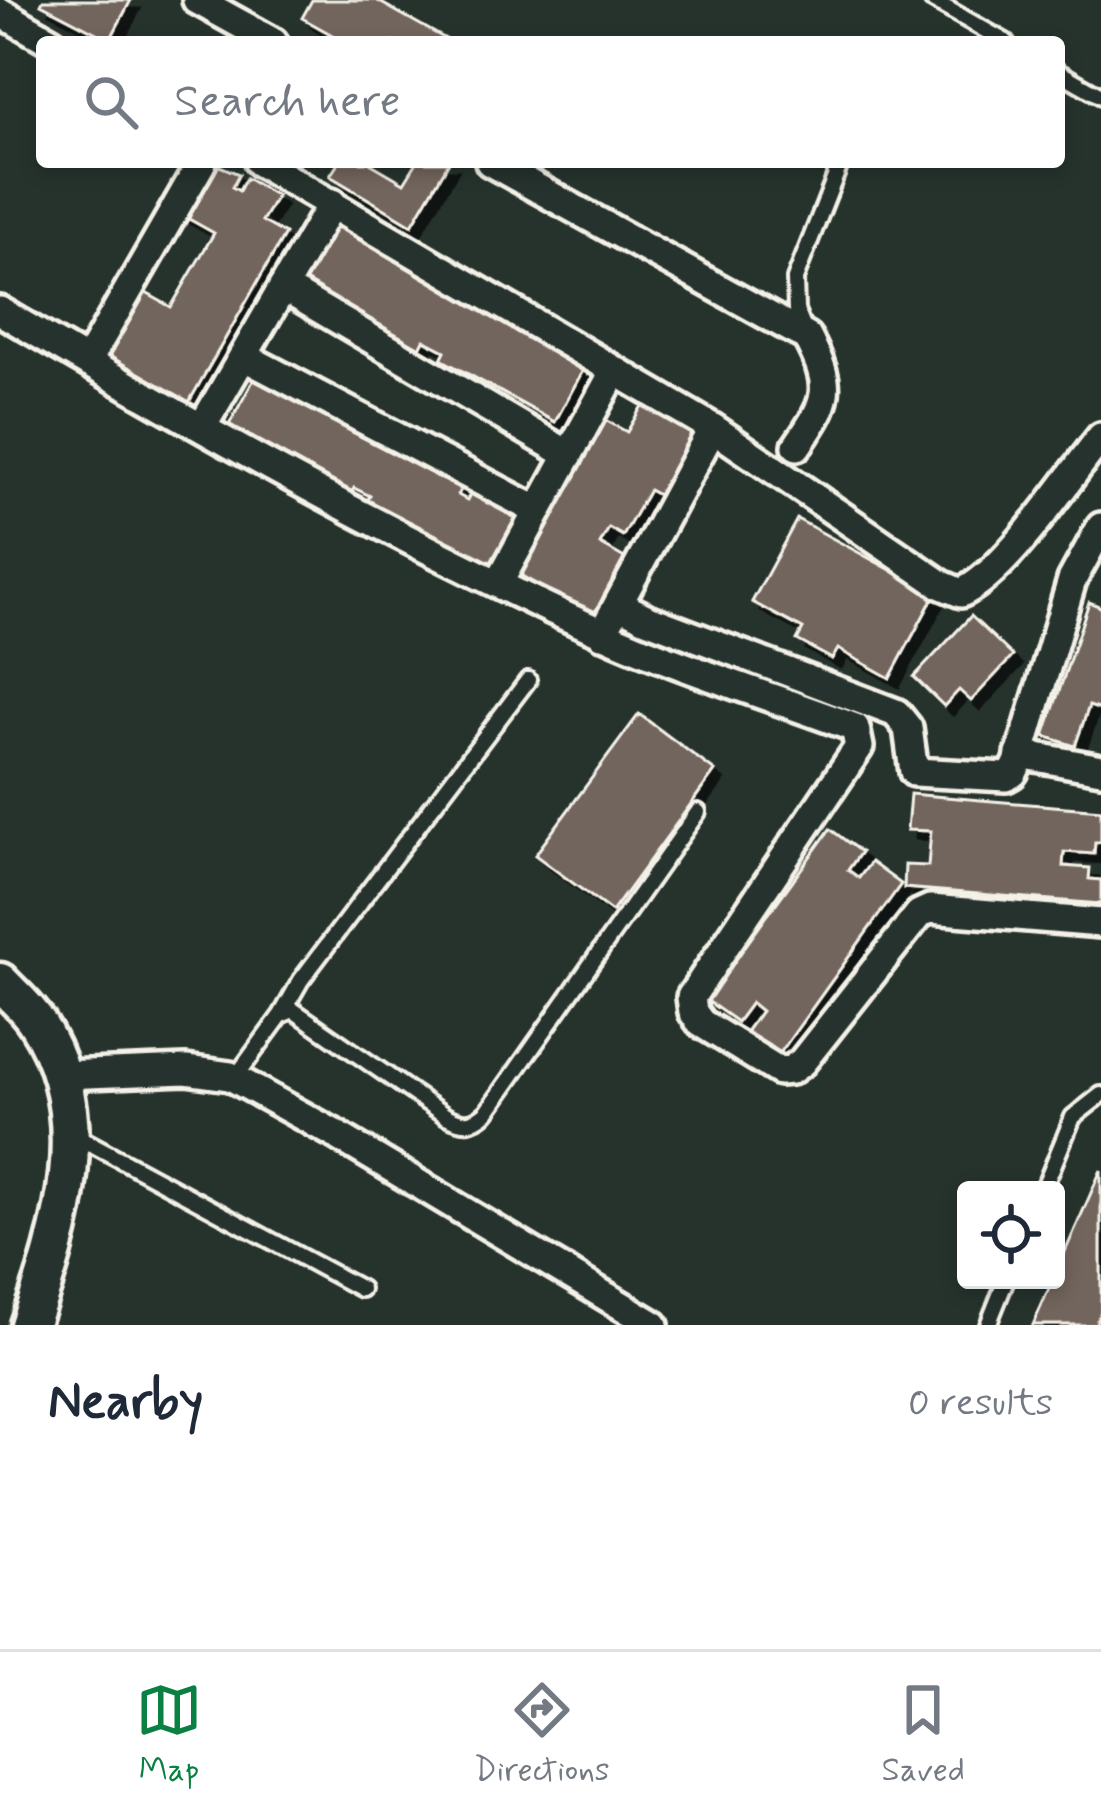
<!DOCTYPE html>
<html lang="en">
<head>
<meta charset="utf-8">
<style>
  body { margin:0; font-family:Mynerve,sans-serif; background:#f6f6f7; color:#1f2937 }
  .controls { position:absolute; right:36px; bottom:36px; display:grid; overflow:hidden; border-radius:12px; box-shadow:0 6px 18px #0003 }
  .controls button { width:108px; height:108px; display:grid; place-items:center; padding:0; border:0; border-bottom:3px solid #e0e1e3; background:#fff; color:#1f2937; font:60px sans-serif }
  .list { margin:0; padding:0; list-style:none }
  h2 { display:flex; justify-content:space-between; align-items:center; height:156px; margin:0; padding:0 48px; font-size:51px }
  h2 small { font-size:39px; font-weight:400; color:#747a83 }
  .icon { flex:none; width:66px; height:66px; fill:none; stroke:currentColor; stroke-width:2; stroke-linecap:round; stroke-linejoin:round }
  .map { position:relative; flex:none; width:1101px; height:1325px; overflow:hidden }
  .search { position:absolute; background:#fff; box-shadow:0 6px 18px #0003; left:36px; right:36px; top:36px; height:132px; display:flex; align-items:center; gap:30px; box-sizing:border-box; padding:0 42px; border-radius:12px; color:#747a83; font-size:45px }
  .sheet { height:324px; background:#fff }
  nav { display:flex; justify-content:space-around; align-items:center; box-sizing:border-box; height:168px; border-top:3px solid #e0e1e3; background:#fff; font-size:33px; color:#747a83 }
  nav a { display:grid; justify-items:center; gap:6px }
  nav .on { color:#0b8043 }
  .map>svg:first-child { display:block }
  .building { fill:#72655d; stroke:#f4f1e8; stroke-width:3; filter:url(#shadow) }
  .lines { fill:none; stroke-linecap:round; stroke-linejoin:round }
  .service-casing { stroke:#f4f1e8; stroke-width:22 }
  .minor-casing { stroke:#f4f1e8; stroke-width:36 }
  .secondary-casing { stroke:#f4f1e8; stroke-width:45 }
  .service { stroke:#26332d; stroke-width:14 }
  .minor { stroke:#26332d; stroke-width:27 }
  .secondary { stroke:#26332d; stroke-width:36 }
</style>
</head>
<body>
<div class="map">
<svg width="1101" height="1325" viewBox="0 0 1101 1325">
  <defs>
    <filter id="shadow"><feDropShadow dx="9" dy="9" stdDeviation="0" flood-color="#0009"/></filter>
  </defs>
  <rect width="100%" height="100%" fill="#26332d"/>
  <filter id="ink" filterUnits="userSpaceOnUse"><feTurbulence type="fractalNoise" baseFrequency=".00833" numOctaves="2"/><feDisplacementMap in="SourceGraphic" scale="24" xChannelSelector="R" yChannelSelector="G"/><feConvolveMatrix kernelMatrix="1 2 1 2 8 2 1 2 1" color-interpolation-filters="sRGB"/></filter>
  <g filter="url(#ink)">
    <path class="building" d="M 43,0 L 131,0 L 110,40 L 41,4 Z
      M 312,0 L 376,0 L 451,42 L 345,42 L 302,18 Z
      M 210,162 L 239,174 L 232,187 L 239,191 L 246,178 L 277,196 L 262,221 L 285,234 L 189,402 L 101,352 L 137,288 L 171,307 L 214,233 L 180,214 Z
      M 339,162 L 368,162 L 404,183 L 417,162 L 449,162 L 412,225 L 330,176 Z
      M 331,216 L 377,242 L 375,246 L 456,285 L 452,292 L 467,301 L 471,294 L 504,312 L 500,320 L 512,327 L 517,319 L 589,359 L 555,422 L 441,359 L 445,351 L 424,340 L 420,348 L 296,279 Z
      M 260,368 L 465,481 L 458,495 L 467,500 L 474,487 L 521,512 L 486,576 L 405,532 L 410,523 L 402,519 L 397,527 L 363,508 L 370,496 L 354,488 L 348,500 L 225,432 Z
      M 643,404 L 695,433 L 660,496 L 649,490 L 623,536 L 609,528 L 600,544 L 635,564 L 604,622 L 511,570 L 596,415 L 627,432 Z
      M 797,519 L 935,594 L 890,678 L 838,649 L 832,659 L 797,640 L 803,629 L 752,602 Z
      M 1089,602 L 1101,607 L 1101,710 L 1089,706 L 1075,746 L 1044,736 Z
      M 971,616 L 1013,656 L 971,701 L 959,690 L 944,706 L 914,677 Z
      M 639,714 L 715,771 L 612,912 L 535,855 Z
      M 910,794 L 1101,810 L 1101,842 L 1095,842 L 1094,854 L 1064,852 L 1063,866 L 1090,868 L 1089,879 L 1101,880 L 1101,904 L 904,888 L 905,865 L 928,866 L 931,831 L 907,830 Z
      M 830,829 L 861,852 L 848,870 L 859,878 L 871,862 L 901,884 L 775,1060 L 743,1036 L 761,1011 L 751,1003 L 737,1022 L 706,1000 Z
      M 1101,1170 L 1101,1311 L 1095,1325 L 1033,1325 Z"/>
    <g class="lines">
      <g class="service-casing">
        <path id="service" d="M 932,0 L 1006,42
          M 1059,72 L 1101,96
          M 805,332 L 796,310 L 795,279 L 841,162
          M 281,1015 L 301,980 L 528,680
          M 235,1078 L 281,1015 L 293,1010 L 446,1116 C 464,1125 472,1125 487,1112 L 698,812
          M 75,1135 L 361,1289
          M 1043,1190 L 1073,1117 L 1101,1095
          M 988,1325 L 1006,1280"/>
      </g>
      <g class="minor-casing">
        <path id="minor" d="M 197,0 L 273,42
          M 0,12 L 52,42
          M 259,162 L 713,428 L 602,634
          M 490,162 L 807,337 C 834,388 829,400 797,446
          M 283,287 L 569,455
          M 0,311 C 194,426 392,538 598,631 C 681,669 770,696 855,728 L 859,747 L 691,997 L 693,1012 L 701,1023 L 779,1071 L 791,1070 L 802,1062 L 919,914 L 930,909 L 1101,923
          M 243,356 L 538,511
          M 87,362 L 202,162
          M 202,427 L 332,203
          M 713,428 L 942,585 L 961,593 C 1007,572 1067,479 1101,437
          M 498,584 L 614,372
          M 618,604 L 646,618 L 896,713 L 908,728 L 914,772 L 1006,777 L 1013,773 L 1018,763 L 1072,580 L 1101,527
          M 1020,754 L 1101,769
          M 63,1075 L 186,1070 L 230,1076 L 335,1134 L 654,1325"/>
      </g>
      <g class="secondary-casing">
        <path id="secondary" d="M 0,982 C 12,995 28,1008 37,1023 C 97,1115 63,1230 29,1325"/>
      </g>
      <use href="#service" class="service"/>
      <use href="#minor" class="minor"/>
      <use href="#secondary" class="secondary"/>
    </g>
  </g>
</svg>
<div class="controls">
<button><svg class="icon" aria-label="locate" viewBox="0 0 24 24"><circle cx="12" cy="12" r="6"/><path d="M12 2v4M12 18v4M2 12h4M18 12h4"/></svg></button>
</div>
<div class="search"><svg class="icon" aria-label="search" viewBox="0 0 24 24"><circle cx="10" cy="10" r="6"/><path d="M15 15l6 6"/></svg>Search here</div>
</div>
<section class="sheet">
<h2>Nearby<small>0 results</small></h2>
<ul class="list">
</ul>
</section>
<nav>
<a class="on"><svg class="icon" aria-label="map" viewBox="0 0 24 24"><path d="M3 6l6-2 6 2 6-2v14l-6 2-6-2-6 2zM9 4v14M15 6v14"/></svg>Map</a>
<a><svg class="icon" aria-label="directions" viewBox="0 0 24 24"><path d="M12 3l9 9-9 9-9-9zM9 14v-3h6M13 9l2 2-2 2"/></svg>Directions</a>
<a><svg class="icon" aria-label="saved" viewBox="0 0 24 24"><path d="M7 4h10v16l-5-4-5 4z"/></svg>Saved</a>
</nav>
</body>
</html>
